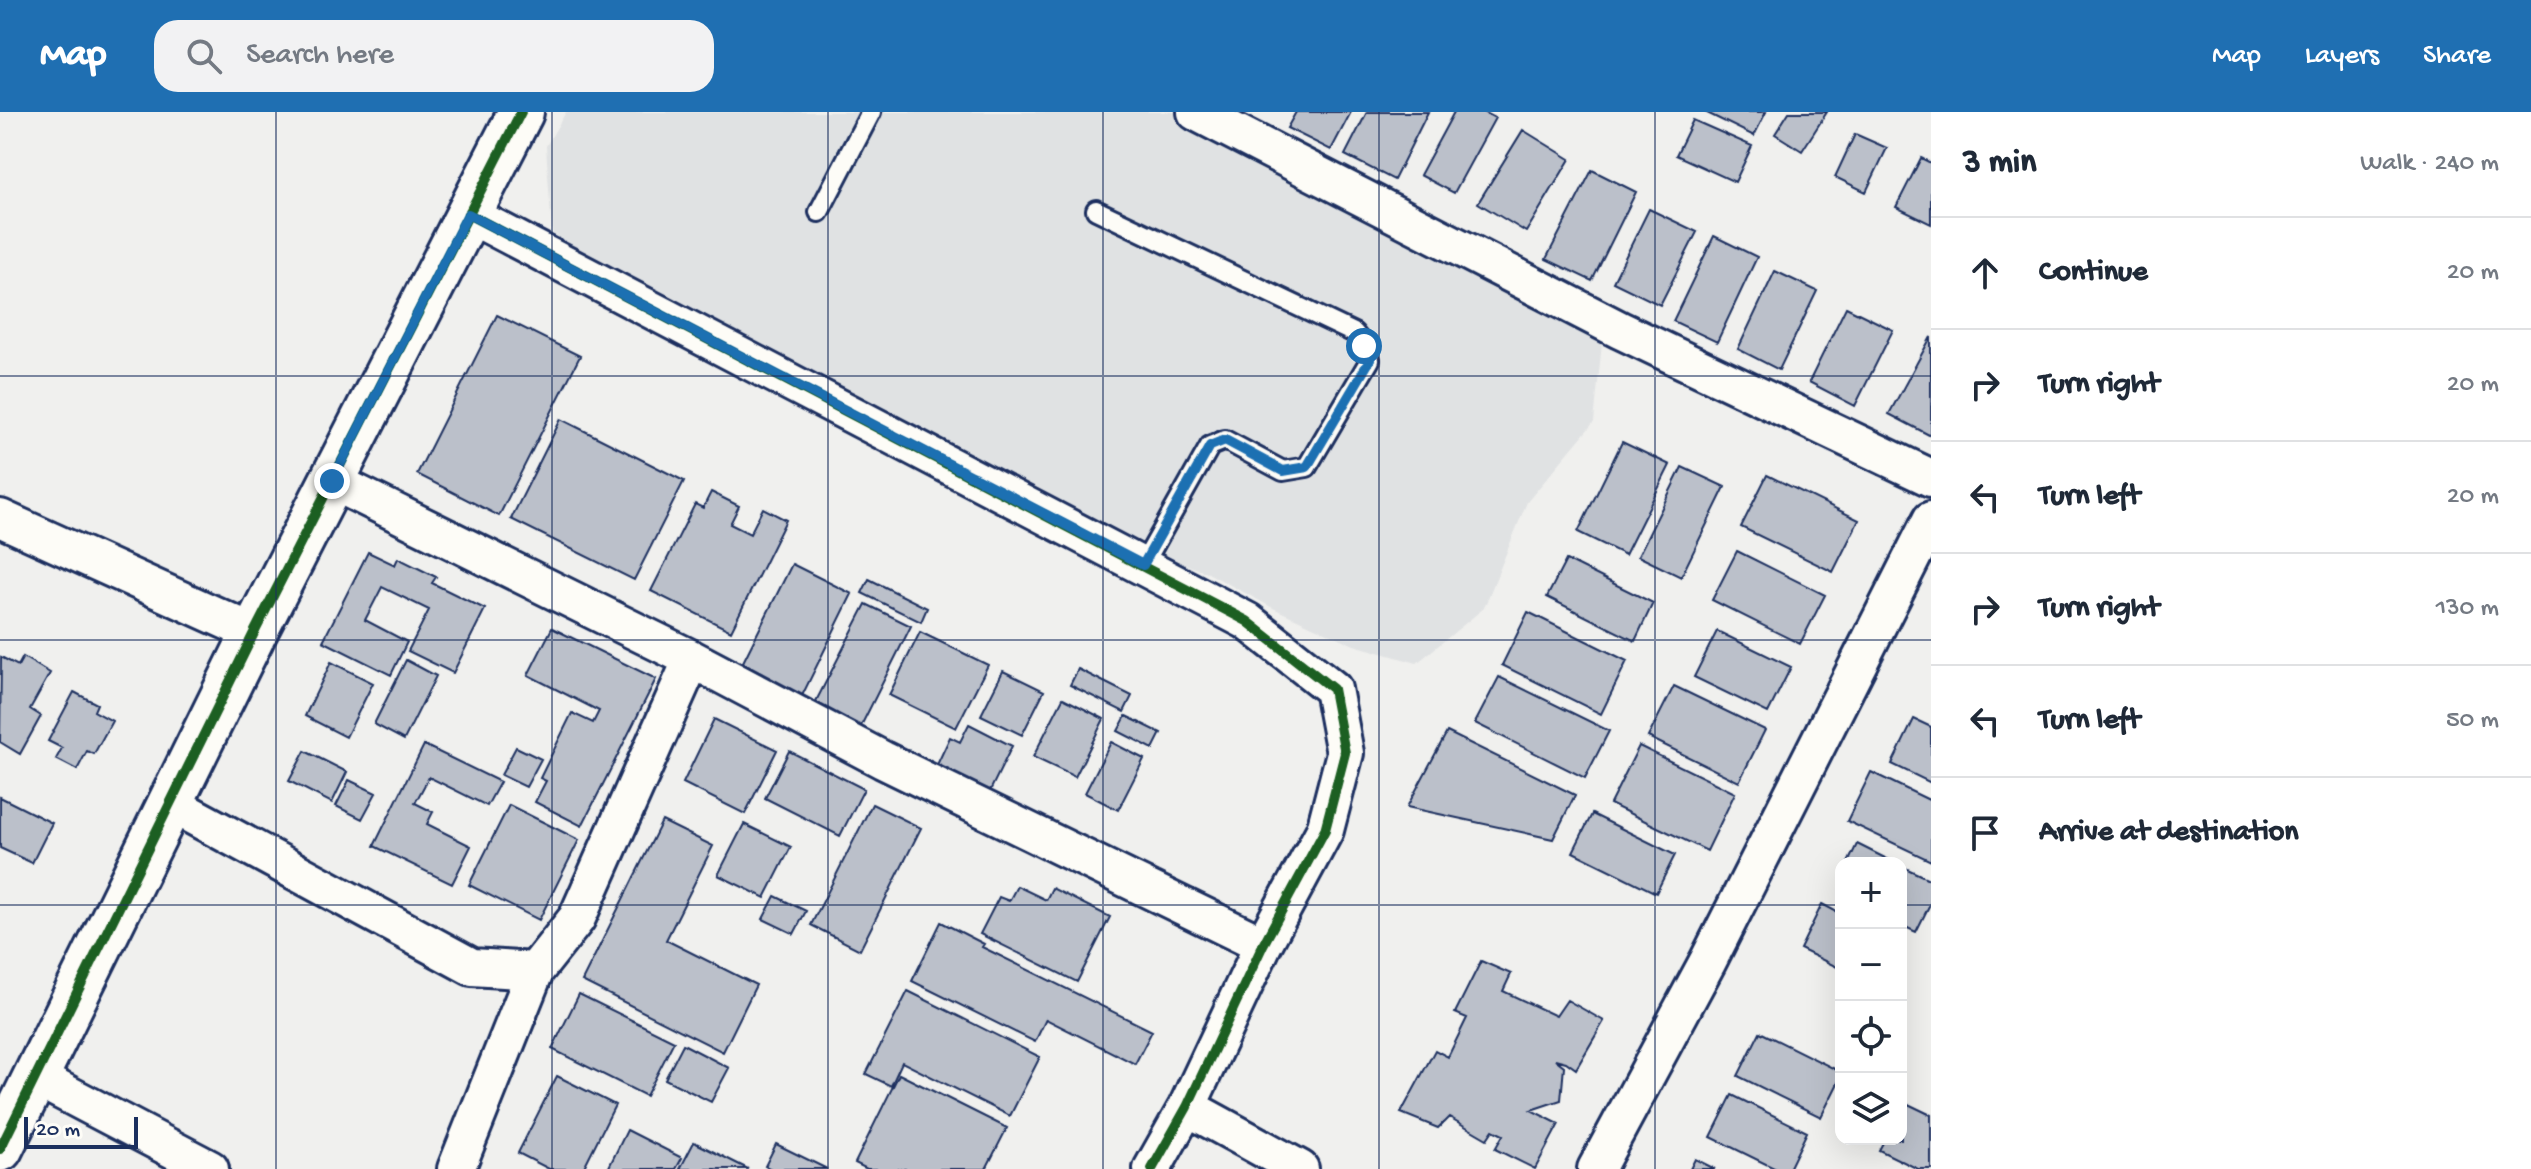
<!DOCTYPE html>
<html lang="en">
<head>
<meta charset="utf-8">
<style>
  body { margin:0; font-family:"Gochi Hand",sans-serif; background:#f2f2f3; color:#1f2937 }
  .controls { position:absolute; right:24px; bottom:24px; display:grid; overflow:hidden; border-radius:16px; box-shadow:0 8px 32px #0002 }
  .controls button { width:72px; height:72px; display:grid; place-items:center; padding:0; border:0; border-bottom:2px solid #e0e1e3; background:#fff; color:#1f2937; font:40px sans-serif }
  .scale { position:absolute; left:24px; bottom:20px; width:114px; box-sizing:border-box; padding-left:8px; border:4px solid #1b2f5e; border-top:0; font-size:22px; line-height:28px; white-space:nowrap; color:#1b2f5e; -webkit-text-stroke:6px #fdfcf7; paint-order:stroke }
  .stop { position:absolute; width:24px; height:24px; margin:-18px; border:6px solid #1f6fb2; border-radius:50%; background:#fff }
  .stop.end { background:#1f6fb2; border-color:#fff; box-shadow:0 2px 8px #0008 }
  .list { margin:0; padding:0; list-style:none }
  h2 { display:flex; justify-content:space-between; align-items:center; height:104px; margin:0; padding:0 32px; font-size:34px }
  h2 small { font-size:26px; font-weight:400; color:#747a83 }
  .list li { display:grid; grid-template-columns:52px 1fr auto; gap:24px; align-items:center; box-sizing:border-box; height:112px; padding:0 32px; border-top:2px solid #e0e1e3 }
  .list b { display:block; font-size:30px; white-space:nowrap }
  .list em { font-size:26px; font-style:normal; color:#747a83 }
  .icon { flex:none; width:44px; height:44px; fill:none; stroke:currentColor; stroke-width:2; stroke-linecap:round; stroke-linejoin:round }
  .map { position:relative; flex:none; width:1931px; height:1057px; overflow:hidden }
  header { display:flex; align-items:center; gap:48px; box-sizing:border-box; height:112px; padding:0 40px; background:#1f6fb2; color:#fff }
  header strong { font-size:38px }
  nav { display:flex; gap:44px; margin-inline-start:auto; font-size:28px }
  .search { width:560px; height:72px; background:#f2f2f3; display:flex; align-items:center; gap:20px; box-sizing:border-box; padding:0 28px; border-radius:24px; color:#747a83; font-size:30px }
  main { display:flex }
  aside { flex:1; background:#fff }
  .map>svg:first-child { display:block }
  .built { fill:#e0e2e3 }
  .building { fill:#bbc0ca; stroke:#1b2f5e; stroke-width:2 }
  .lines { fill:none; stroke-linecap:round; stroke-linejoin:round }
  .service-casing { stroke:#1b2f5e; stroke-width:24 }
  .minor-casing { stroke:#1b2f5e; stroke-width:42 }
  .tertiary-casing { stroke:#1b2f5e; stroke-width:50 }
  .service { stroke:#fdfcf7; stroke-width:18 }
  .minor { stroke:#fdfcf7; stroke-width:36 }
  .tertiary { stroke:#fdfcf7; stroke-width:44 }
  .cycleway-casing { stroke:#fdfcf7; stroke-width:15 }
  .cycleway { stroke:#1b5e20; stroke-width:10 }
  .route { stroke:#1f6fb2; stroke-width:10 }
  .grid { fill:none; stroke:#1b2f5e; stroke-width:2; stroke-opacity:0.55 }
</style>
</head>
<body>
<header>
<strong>Map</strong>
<div class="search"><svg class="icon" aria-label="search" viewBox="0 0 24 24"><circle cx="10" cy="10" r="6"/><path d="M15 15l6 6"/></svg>Search here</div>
<nav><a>Map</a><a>Layers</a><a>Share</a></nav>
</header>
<main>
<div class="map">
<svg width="1931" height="1057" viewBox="0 0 1931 1057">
  <rect width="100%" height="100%" fill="#f0f0ee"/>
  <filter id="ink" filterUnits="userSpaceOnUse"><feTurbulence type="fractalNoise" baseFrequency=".0125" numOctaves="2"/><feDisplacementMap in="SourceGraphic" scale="16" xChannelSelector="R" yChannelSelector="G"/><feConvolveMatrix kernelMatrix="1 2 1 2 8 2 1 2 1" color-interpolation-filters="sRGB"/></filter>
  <g filter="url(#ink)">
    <path class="built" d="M 566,0 L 1180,0 L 1476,155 L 1602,231 L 1594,310 L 1527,390 L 1484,496 L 1417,551 L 1354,533 L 1273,496 L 1208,461 L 1109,423 L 709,213 L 552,121 L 546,34 Z"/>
    <path class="building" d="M 1296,0 L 1351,0 L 1331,38 L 1287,16 Z
      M 1367,0 L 1428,0 L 1394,68 L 1345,43 Z
      M 1454,0 L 1484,0 L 1495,6 L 1454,81 L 1420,63 Z
      M 1705,0 L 1766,0 L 1754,24 Z
      M 1789,0 L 1827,0 L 1802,39 L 1775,22 Z
      M 1693,8 L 1752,34 L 1735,70 L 1676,43 Z
      M 1523,18 L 1570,47 L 1526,120 L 1478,91 Z
      M 1855,22 L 1887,36 L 1866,80 L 1835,65 Z
      M 1921,46 L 1931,51 L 1931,112 L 1896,95 Z
      M 1592,58 L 1636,80 L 1592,169 L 1546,147 Z
      M 1649,97 L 1697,120 L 1660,193 L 1613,170 Z
      M 1714,124 L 1757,145 L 1717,230 L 1673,209 Z
      M 1775,159 L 1817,179 L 1779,258 L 1738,237 Z
      M 1846,195 L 1893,218 L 1855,294 L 1809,270 Z
      M 497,203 L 580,244 L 499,404 L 417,362 Z
      M 1931,225 L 1931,324 L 1889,302 Z
      M 561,307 L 684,369 L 634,468 L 511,407 Z
      M 1622,330 L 1670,353 L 1625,443 L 1578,420 Z
      M 1682,355 L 1725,375 L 1681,465 L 1638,444 Z
      M 1767,363 L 1859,408 L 1833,460 L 1741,415 Z
      M 711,380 L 739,394 L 730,412 L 750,422 L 763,396 L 786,408 L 731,519 L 651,479 L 695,392 L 703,396 Z
      M 1737,439 L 1825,483 L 1800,532 L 1712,488 Z
      M 368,440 L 395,453 L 398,446 L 436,465 L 432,471 L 485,497 L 453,561 L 408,539 L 429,498 L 382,475 L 365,508 L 407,530 L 391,563 L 323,529 Z
      M 1566,448 L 1653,491 L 1635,529 L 1547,485 Z
      M 792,452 L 852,482 L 799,590 L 738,560 Z
      M 869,467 L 927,496 L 921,510 L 862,481 Z
      M 866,492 L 911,514 L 860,616 L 814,593 Z
      M 1528,500 L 1627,549 L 1601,602 L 1502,553 Z
      M 552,516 L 656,567 L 582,714 L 535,690 L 546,669 L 540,666 L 572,601 L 593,611 L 599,599 L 528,563 Z
      M 1717,519 L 1791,555 L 1768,601 L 1694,565 Z
      M 920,520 L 988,553 L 956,616 L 889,583 Z
      M 1,545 L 18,554 L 23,545 L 50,561 L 30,597 L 41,604 L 20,642 L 0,630 Z
      M 406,548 L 436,564 L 404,628 L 374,612 Z
      M 331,550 L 373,571 L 346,625 L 305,604 Z
      M 1078,557 L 1132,584 L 1124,600 L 1070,573 Z
      M 1003,559 L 1044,579 L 1022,623 L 981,603 Z
      M 1499,565 L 1609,619 L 1585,666 L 1475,611 Z
      M 1674,574 L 1765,618 L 1739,670 L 1648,625 Z
      M 74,580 L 97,592 L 94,599 L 112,609 L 94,642 L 87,639 L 77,658 L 56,647 L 62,636 L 48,629 Z
      M 1063,586 L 1104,607 L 1075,665 L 1033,645 Z
      M 1126,604 L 1161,621 L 1153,637 L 1118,619 Z
      M 714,607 L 777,638 L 745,702 L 683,671 Z
      M 1914,607 L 1931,615 L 1931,671 L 1892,652 Z
      M 969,612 L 1012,634 L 988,683 L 935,657 L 950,625 L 960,630 Z
      M 1447,620 L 1575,683 L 1553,727 L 1407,695 Z
      M 1111,630 L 1144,647 L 1118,698 L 1085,681 Z
      M 424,633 L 500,670 L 487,694 L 429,665 L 415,691 L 433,700 L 427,712 L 471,734 L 452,772 L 374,734 Z
      M 1639,634 L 1735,681 L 1707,739 L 1610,692 Z
      M 516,635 L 541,647 L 526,675 L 501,663 Z
      M 305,639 L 347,660 L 332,691 L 289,669 Z
      M 789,639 L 864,677 L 840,724 L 765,686 Z
      M 1871,660 L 1931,689 L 1931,749 L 1847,709 Z
      M 349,668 L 376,681 L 362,707 L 336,694 Z
      M 0,685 L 52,711 L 32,751 L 0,736 Z
      M 872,692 L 921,716 L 860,838 L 811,813 Z
      M 509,693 L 579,728 L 539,808 L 469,773 Z
      M 1592,702 L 1675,743 L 1656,781 L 1573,740 Z
      M 662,709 L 713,734 L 666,828 L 756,873 L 723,940 L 582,869 Z
      M 744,712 L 791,735 L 765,786 L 718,763 Z
      M 1857,732 L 1895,751 L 1848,751 Z
      M 1901,754 L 1931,768 L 1931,790 L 1916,820 L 1901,813 Z
      M 1017,774 L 1046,788 L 1052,776 L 1110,805 L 1077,870 L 980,822 L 999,785 L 1009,789 Z
      M 775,784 L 806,799 L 794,822 L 763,807 Z
      M 1822,792 L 1841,802 L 1841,857 L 1800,837 Z
      M 941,810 L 984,832 L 982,835 L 1152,919 L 1135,952 L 1046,907 L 1035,930 L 912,869 Z
      M 1481,849 L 1511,862 L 1503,879 L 1556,904 L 1567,888 L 1604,909 L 1576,957 L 1566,950 L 1555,947 L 1564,954 L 1561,988 L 1531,998 L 1559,1012 L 1535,1057 L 1495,1037 L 1503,1023 L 1493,1018 L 1487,1027 L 1449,1005 L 1438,1016 L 1401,1001 L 1435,938 L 1448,945 L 1467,906 L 1455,901 Z
      M 908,879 L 1040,945 L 1010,1004 L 902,950 L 891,974 L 866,962 Z
      M 579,882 L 674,929 L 646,984 L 552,937 Z
      M 1760,920 L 1841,960 L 1841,965 L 1821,1005 L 1738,964 Z
      M 683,932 L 729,956 L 711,990 L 665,967 Z
      M 899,962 L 1007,1016 L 986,1057 L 867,1057 L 855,1051 Z
      M 557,964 L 615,993 L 583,1057 L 549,1057 L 518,1041 Z
      M 1732,983 L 1807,1020 L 1789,1057 L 1776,1057 L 1711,1025 Z
      M 1904,990 L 1931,1003 L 1931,1057 L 1918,1057 L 1879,1038 L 1885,1027 L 1901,1027 L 1901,995 Z
      M 627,1018 L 682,1046 L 676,1057 L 608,1057 Z
      M 694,1030 L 748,1057 L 680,1057 Z
      M 776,1032 L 827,1057 L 771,1057 L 765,1054 Z
      M 1695,1047 L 1715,1057 L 1690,1057 Z"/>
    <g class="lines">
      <g class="service-casing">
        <path id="service" d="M 1096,98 L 1354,221 L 1364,234 L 1370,248 L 1307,355 L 1283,359 L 1225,328 L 1210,334 L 1143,453
          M 819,100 L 871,0"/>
      </g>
      <g class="minor-casing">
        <path id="minor" d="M 1196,0 L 1620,218 L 1931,366
          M 468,102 L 1247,509 L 1333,577 L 1345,641 L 1325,718 L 1263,833 L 1187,995 L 1152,1057
          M 332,369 L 692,547 L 883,648 L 1263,833
          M 0,406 L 254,521
          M 171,692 L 472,855 L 535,859 L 577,806 L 692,547
          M 37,966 L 210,1057
          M 1187,995 L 1300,1057
          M 456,1057 L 535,859
          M 1596,1057 L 1708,849 L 1931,408"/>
      </g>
      <g class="tertiary-casing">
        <path id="tertiary" d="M 0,1037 L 254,521 L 521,0"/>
      </g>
      <use href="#service" class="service"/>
      <use href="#minor" class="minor"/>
      <use href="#tertiary" class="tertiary"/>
      <g class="cycleway-casing">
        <path id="cycleway" d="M 468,102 L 1247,509 L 1333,577 L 1345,641 L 1325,718 L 1263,833 L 1187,995 L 1152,1057
          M 0,1037 L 254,521 L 521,0"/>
      </g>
      <use href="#cycleway" class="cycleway"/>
    </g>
  </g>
  <g class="lines" filter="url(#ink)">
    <path class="route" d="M 332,369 L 468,102 L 1143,453 L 1210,334 L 1225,328 L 1283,359 L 1307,355 L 1370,248 L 1364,234"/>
  </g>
  <path class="grid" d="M 276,0 L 276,1057M 552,0 L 552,1057M 828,0 L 828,1057M 1103,0 L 1103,1057M 1379,0 L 1379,1057M 1655,0 L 1655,1057M 0,264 L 1931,264M 0,528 L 1931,528M 0,793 L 1841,793M 1901,793 L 1931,793"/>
</svg>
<div class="controls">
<button>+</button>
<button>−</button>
<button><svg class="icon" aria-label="locate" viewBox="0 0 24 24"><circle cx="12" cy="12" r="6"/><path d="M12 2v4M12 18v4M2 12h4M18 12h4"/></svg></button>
<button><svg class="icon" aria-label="layers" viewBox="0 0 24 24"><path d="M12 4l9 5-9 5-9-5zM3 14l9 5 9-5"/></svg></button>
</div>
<div class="scale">20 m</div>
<div class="stop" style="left:1364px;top:234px"></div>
<div class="stop end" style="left:332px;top:369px"></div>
</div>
<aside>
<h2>3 min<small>Walk · 240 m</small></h2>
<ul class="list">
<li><svg class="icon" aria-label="ahead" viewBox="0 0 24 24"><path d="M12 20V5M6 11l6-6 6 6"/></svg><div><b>Continue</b></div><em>20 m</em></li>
<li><svg class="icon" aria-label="right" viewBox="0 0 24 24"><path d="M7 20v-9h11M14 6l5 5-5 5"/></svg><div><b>Turn right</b></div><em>20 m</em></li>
<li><svg class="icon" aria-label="left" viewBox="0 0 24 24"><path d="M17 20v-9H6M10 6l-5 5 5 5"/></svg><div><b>Turn left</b></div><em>20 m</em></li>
<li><svg class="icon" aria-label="right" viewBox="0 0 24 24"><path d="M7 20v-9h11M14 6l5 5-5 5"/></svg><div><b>Turn right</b></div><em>130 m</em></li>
<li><svg class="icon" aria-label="left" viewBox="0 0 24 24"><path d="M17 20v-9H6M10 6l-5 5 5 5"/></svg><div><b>Turn left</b></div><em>50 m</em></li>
<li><svg class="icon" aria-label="arrive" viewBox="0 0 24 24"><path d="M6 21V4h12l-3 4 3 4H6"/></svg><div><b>Arrive at destination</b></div></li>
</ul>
</aside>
</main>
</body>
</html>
